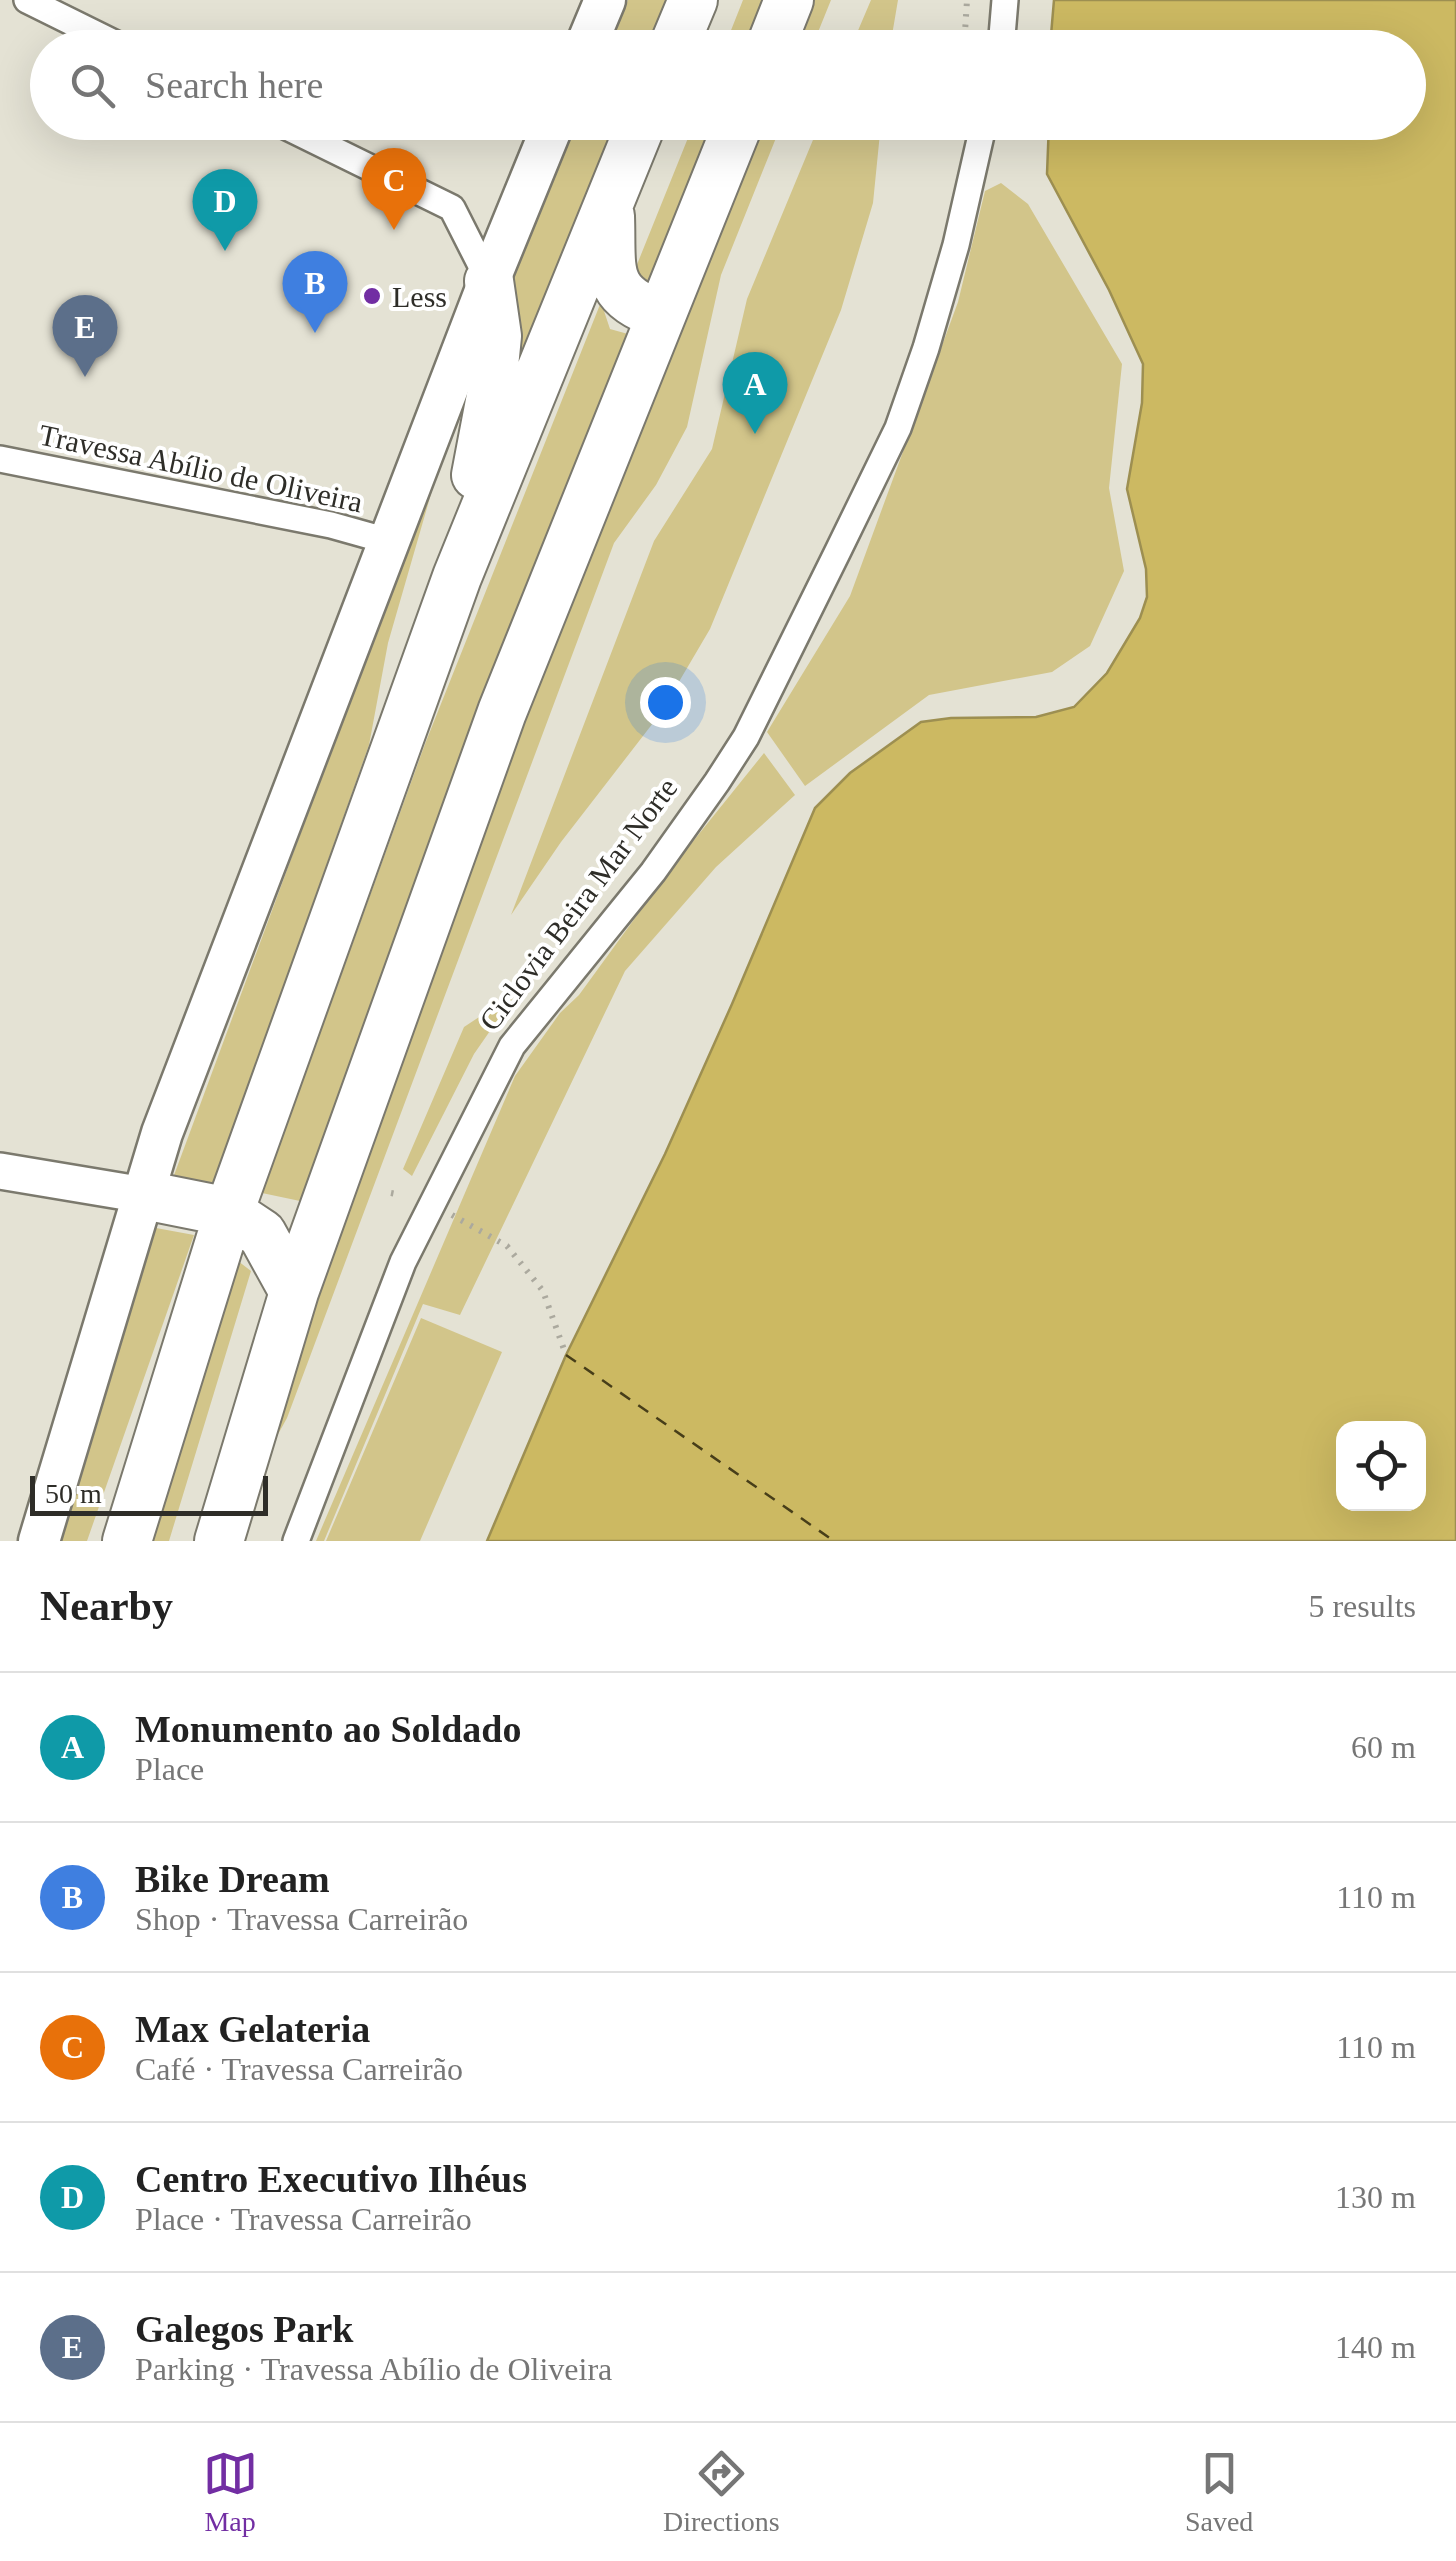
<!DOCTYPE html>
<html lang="en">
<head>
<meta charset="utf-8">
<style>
  body { margin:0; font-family:"Times New Roman",serif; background:#f6f6f6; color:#222 }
  .controls { position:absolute; right:30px; bottom:30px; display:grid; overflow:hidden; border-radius:20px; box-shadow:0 10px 40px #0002 }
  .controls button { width:90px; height:90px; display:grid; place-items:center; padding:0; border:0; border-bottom:2px solid #e0e0e0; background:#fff; color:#222; font:50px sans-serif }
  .scale { position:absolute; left:30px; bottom:25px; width:238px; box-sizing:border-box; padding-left:10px; border:5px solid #2e2d28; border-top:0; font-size:28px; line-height:35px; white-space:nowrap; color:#2e2d28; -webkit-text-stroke:8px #fff; paint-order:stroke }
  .you { position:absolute; left:665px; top:702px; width:35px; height:35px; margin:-25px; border:8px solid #fff; border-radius:50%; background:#1a73e8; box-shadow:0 0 0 15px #1a73e833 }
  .badge { display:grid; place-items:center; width:65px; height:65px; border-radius:50%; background:#722ea3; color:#fff; font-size:32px; font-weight:700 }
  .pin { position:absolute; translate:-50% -82px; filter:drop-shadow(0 2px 5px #0008) }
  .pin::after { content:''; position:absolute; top:52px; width:35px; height:30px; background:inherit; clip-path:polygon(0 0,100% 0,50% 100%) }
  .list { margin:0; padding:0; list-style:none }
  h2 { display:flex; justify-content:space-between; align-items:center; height:130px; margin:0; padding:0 40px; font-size:42px }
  h2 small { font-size:32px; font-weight:400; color:#767676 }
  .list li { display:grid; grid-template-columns:65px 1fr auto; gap:30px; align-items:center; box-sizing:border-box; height:150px; padding:0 40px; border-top:2px solid #e0e0e0 }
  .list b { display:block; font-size:38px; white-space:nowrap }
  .list p { margin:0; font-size:32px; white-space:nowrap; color:#767676 }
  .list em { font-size:32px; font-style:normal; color:#767676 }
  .icon { flex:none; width:55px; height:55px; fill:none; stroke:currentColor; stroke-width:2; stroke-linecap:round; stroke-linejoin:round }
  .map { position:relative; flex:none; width:1456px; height:1541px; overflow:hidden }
  .search { position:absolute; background:#fff; box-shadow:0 10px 40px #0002; left:30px; right:30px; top:30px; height:110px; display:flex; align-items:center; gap:25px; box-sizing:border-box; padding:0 35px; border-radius:55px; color:#767676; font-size:38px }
  .sheet { height:880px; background:#fff }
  nav { display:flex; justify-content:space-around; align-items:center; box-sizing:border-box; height:140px; border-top:2px solid #e0e0e0; background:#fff; font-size:28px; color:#767676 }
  nav a { display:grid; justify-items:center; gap:5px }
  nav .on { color:#722ea3 }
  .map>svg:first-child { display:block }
  .green { fill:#d2c58a }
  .water { fill:#ccb962; stroke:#9d8f51; stroke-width:2.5; fill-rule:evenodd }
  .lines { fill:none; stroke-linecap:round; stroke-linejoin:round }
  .ferry { stroke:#473e19; stroke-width:2.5; stroke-dasharray:12 10; stroke-linecap:butt }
  .street-casing { stroke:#7b796d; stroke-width:30 }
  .secondary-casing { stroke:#7b796d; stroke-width:40 }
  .primary-casing { stroke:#7b796d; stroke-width:45 }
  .highway-casing { stroke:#7b796d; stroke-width:52 }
  .path { stroke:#aba99e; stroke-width:6; stroke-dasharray:2.5 8; stroke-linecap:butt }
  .street { stroke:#fff; stroke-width:25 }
  .secondary { stroke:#fff; stroke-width:35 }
  .primary { stroke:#fff; stroke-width:40 }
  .highway { stroke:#fff; stroke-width:48 }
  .poi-dot { fill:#722ea3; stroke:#fff; stroke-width:4 }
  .labels { text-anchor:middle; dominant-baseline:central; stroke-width:8; stroke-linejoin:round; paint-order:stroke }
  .poi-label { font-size:30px; fill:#2e2d28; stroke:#fff; text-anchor:start }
  .street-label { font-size:30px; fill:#2e2d28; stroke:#fff }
</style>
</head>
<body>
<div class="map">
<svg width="1456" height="1541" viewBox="0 0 1456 1541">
  <rect width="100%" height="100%" fill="#e4e2d4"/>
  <path class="green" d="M 628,0 L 671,0 L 652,47 L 608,48 Z
    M 743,0 L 771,0 L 751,47 L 724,48 Z
    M 809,0 L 831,0 L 812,47 L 790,48 Z
    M 871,0 L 898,0 L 890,47 L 851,47 Z
    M 576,123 L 621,123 L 512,388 L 508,283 Z
    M 694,123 L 719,123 L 652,285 L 639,275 L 636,267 Z
    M 760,123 L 782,123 L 721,275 L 687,427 L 656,485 L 614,543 L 287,1418 L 242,1499 L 480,826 Z
    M 820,123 L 881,123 L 873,203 L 841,310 L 710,629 L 660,714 L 561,842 L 511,915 L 654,541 L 712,449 L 747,299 Z
    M 1001,183 L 1028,204 L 1122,364 L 1109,488 L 1124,571 L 1090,646 L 1052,672 L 929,695 L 805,786 L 767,732 L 850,596 L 958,302 L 985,191 Z
    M 601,302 L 610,329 L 628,334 L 459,758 L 300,1201 L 262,1193 L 425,744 Z
    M 448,435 L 388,643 L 369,745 L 212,1188 L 173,1178 Z
    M 764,753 L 795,795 L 716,867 L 625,971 L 460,1315 L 423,1304 L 324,1541 L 316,1541 L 515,1076 L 560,1013 L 579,995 L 670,870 Z
    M 517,992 L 474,1054 L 412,1176 L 403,1169 L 464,1027 Z
    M 156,1228 L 194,1235 L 87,1541 L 51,1541 Z
    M 238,1261 L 251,1271 L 169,1541 L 153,1541 Z
    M 421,1318 L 502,1352 L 420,1541 L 326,1541 Z"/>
  <path class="water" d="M 1054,0 L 1456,0 L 1456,1541 L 487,1541 L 566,1355 L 665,1154 L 732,1004 L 815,808 L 850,773 L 921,722 L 951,718 L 1036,717 L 1074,707 L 1107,673 L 1140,618 L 1147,597 L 1146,569 L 1127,489 L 1142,403 L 1143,364 L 1109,290 L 1047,174 L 1049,123 L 1408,122 L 1408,48 L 1050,47 ZM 1344,1429 L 1418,1429 L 1418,1504 L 1344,1504 Z"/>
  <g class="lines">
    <path class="ferry" d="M 566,1355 L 834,1541"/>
    <g class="street-casing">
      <path id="street" d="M 27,0 L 124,48
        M 1001,48 L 1005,0
        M 277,122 L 452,208 L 489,281
        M 0,459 L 331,525 L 388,541
        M 296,1541 L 403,1262 L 512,1046 L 653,872 L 717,782 L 746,737 L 838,551 L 898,428 L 926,348 L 956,245 L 984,122"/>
    </g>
    <g class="secondary-casing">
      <path id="secondary" d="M 0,1171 L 144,1195"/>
    </g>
    <g class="primary-casing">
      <path id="primary" d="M 585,48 L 605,0
        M 39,1541 L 162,1133 L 489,281 L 554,122"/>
    </g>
    <g class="highway-casing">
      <path id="highway" d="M 673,48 L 693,0
        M 770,48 L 789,0
        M 610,216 C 612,271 602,294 661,315
        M 476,475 L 491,396 L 497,336 L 489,281
        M 144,1195 L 229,1212 L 262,1234 L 294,1292
        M 127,1541 L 229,1212 L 457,577 L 642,122
        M 219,1541 L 294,1292 L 502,712 L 739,122"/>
    </g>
    <path class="path" d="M 964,48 L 967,0
      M 391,1193 L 401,1195
      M 452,1215 L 507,1246 L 543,1291 L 566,1355"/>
    <use href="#street" class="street"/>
    <use href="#secondary" class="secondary"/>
    <use href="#primary" class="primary"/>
    <use href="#highway" class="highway"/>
  </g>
  <circle class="poi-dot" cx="372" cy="296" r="10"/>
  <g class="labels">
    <g class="poi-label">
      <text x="392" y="296">Less</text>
    </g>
    <g class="street-label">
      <text transform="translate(201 468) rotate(12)">Travessa Abílio de Oliveira</text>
      <text transform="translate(578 904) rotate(-53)">Ciclovia Beira Mar Norte</text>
    </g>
  </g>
</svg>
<div class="controls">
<button><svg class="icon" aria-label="locate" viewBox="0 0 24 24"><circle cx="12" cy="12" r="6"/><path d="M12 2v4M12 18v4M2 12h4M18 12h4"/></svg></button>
</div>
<div class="scale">50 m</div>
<div class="you"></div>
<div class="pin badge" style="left:755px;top:434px;background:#0f9aa8">A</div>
<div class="pin badge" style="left:315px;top:333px;background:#3f7fe0">B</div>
<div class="pin badge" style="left:394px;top:230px;background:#e8710a">C</div>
<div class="pin badge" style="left:225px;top:251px;background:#0f9aa8">D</div>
<div class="pin badge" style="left:85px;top:377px;background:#5c6f8a">E</div>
<div class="search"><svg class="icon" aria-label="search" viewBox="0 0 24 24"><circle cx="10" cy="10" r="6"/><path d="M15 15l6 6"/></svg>Search here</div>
</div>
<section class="sheet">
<h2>Nearby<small>5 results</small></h2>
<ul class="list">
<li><span class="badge" style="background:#0f9aa8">A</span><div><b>Monumento ao Soldado</b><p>Place</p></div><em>60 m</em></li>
<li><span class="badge" style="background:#3f7fe0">B</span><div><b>Bike Dream</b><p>Shop · Travessa Carreirão</p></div><em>110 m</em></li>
<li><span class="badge" style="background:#e8710a">C</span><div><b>Max Gelateria</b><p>Café · Travessa Carreirão</p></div><em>110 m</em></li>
<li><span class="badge" style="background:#0f9aa8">D</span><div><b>Centro Executivo Ilhéus</b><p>Place · Travessa Carreirão</p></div><em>130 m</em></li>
<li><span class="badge" style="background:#5c6f8a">E</span><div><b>Galegos Park</b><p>Parking · Travessa Abílio de Oliveira</p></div><em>140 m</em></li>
</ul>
</section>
<nav>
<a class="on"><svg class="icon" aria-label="map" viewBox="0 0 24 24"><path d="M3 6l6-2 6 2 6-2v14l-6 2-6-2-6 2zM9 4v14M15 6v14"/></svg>Map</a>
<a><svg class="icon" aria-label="directions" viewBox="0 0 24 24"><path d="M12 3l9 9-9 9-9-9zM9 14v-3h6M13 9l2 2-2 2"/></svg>Directions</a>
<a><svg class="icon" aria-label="saved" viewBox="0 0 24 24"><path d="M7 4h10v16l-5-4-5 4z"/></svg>Saved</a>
</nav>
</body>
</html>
